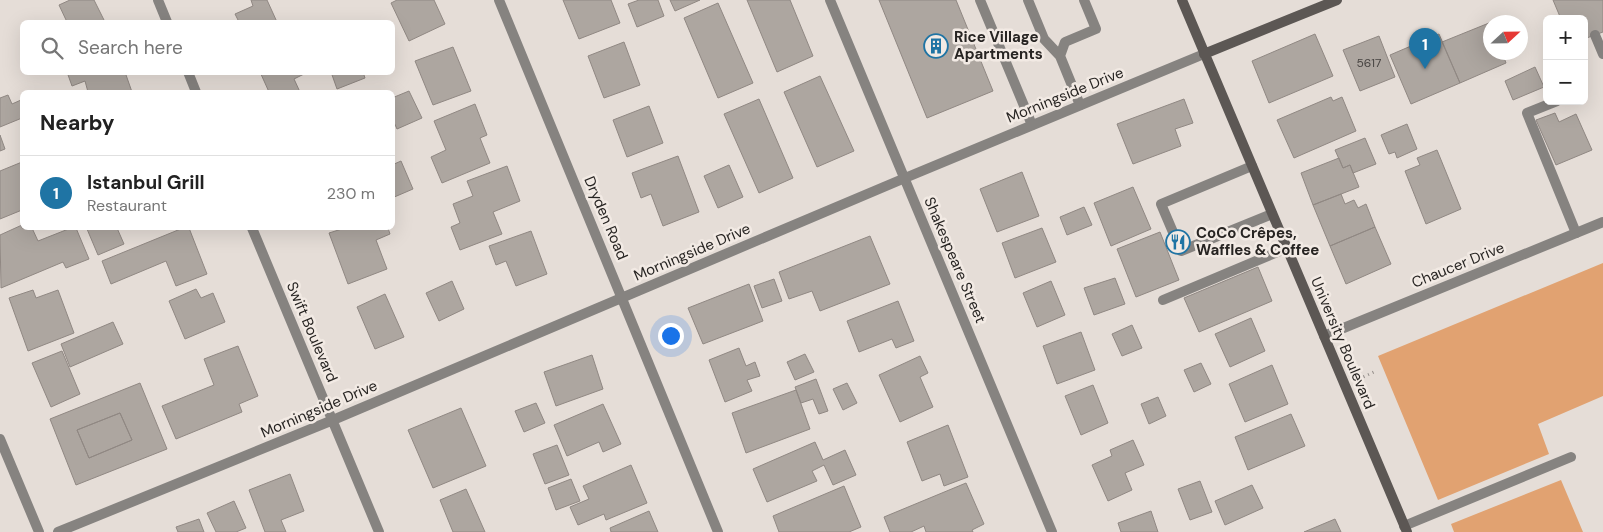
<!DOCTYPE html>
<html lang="en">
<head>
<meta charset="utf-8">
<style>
  body { margin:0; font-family:"DM Sans",sans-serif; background:#f6f6f6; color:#222 }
  .controls { position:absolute; right:15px; top:15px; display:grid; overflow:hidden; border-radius:8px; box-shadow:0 5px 20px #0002 }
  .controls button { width:45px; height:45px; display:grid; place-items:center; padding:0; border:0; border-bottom:1px solid #e0e0e0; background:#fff; color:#222; font:25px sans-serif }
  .compass { position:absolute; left:1483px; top:15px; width:45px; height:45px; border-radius:50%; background:#fff; box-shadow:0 5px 20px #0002; rotate:68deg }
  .you { position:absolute; left:670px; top:335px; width:18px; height:18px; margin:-12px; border:4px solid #fff; border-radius:50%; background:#1a73e8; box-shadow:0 0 0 8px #1a73e833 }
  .badge { display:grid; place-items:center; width:32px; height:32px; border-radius:50%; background:#1f74a4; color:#fff; font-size:16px; font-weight:700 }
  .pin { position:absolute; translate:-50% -41px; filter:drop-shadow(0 1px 2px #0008) }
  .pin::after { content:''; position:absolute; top:26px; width:18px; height:15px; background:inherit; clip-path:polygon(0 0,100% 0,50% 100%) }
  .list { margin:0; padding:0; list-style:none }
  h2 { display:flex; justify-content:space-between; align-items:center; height:65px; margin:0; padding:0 20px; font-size:21px }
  h2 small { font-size:16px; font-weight:400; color:#767676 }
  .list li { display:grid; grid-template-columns:32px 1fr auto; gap:15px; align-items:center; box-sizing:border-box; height:75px; padding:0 20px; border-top:1px solid #e0e0e0 }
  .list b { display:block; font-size:19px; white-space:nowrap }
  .list p { margin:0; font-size:16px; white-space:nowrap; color:#767676 }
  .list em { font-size:16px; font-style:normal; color:#767676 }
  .icon { flex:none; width:28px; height:28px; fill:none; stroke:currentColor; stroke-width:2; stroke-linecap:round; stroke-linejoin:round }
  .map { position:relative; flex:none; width:1603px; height:532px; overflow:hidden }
  .search { position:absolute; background:#fff; box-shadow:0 5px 20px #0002; left:20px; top:20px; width:375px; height:55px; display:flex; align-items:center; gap:12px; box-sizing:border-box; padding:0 18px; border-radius:8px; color:#767676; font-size:19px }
  .panel { position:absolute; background:#fff; box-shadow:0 5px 20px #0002; left:20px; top:90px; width:375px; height:140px; border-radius:8px }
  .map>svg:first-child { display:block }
  .green { fill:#e1a271 }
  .building { fill:#ada6a0; stroke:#908883; fill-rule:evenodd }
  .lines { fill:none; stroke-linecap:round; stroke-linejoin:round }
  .path { stroke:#958f8b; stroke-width:3; stroke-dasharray:1 4; stroke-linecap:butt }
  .lane { stroke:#868380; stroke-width:10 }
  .street { stroke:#868380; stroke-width:10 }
  .secondary { stroke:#5c5754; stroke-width:10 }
  .labels { text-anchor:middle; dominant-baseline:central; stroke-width:5; stroke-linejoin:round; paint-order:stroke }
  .number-label { font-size:12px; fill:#484442 }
  .poi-label { font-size:15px; font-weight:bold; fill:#272422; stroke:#f2eae4; text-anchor:start }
  .street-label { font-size:15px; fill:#272422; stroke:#f2eae4 }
</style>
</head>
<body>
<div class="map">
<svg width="1603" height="532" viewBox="0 0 1603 532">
  <rect width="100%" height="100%" fill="#e5ddd7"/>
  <path class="green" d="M 1603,263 L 1603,396 L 1538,424 L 1549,454 L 1438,500 L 1378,356 Z
    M 1561,480 L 1583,532 L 1454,532 L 1451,524 Z"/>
  <path class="building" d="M 70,0 L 94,0 L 105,22 L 67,22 L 59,5 Z
    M 251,0 L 267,0 L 277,22 L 239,22 L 235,14 L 253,6 Z
    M 397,0 L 434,0 L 445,24 L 409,41 L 391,3 Z
    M 563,0 L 611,0 L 620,23 L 579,39 Z
    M 639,0 L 658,0 L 664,16 L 637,27 L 628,4 Z
    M 670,0 L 700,0 L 675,11 Z
    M 747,0 L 790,0 L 813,56 L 777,72 Z
    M 879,0 L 956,0 L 993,91 L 927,118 Z
    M 1553,0 L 1603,0 L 1603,32 L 1584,39 L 1584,19 L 1561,19 Z
    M 718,3 L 753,83 L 718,98 L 684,18 Z
    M 1489,23 L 1490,52 L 1502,52 L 1506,63 L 1460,83 L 1442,42 Z
    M 1315,34 L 1333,76 L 1269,103 L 1252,61 Z
    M 1439,34 L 1460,83 L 1411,104 L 1390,55 Z
    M 1379,36 L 1395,77 L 1360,91 L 1343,50 Z
    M 624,42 L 640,85 L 604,98 L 588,56 Z
    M 453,47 L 471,91 L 433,105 L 415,61 Z
    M 1535,67 L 1544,87 L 1513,100 L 1505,81 Z
    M 67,72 L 125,72 L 132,92 L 88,92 L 85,81 L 72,86 Z
    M 260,72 L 308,72 L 294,79 L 300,92 L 269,92 Z
    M 331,72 L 363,72 L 365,78 L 337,89 Z
    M 820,76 L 854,151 L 817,167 L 784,92 Z
    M 409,91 L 422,118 L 397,129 L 392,118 L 392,98 Z
    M 8,95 L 12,104 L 21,100 L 22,104 L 22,118 L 0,127 L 0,98 Z
    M 1331,97 L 1333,101 L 1342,97 L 1356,131 L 1294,158 L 1277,120 Z
    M 759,99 L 793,178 L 759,193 L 724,114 Z
    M 1184,99 L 1193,123 L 1175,129 L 1181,146 L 1133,164 L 1117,124 Z
    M 475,104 L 487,135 L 480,138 L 490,163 L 442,183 L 431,157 L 446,150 L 434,121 Z
    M 649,106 L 663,143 L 627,157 L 613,120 Z
    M 1555,113 L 1559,122 L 1576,114 L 1592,150 L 1556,165 L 1536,120 Z
    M 1407,124 L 1417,149 L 1397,158 L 1395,152 L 1389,154 L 1381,135 Z
    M 0,135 L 5,149 L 0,151 Z
    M 1365,138 L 1376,164 L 1353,173 L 1350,165 L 1343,168 L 1335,150 Z
    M 1437,150 L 1461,209 L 1426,224 L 1405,171 L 1420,165 L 1417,158 Z
    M 678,156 L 699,212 L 663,226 L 651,194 L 641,198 L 632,173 Z
    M 1339,158 L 1343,168 L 1350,165 L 1359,187 L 1313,205 L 1301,173 Z
    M 401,161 L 413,189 L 392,198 L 392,165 Z
    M 22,162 L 22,210 L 0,219 L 0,171 Z
    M 729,165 L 743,197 L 718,208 L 704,176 Z
    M 507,166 L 520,201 L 493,212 L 502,234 L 460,250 L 451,227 L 460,223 L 453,204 L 473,196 L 467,181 Z
    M 1022,172 L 1039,216 L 997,232 L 980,189 Z
    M 1133,187 L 1151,229 L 1111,246 L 1094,203 Z
    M 1341,194 L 1345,204 L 1354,200 L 1358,208 L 1366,204 L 1375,227 L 1330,246 L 1313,205 Z
    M 1084,207 L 1092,225 L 1067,235 L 1060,217 Z
    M 22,225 L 22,228 L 32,228 L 38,241 L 71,228 L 76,228 L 89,259 L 66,268 L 63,262 L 1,288 L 0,235 Z
    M 1375,227 L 1391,264 L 1346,284 L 1330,246 Z
    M 91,228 L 117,228 L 124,244 L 98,255 L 87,229 Z
    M 183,228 L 189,228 L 207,274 L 176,286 L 166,261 L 111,284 L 102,261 Z
    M 345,228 L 388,228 L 390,234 L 376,240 L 387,269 L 348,284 L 329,233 Z
    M 1042,228 L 1056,262 L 1015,278 L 1002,243 Z
    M 531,231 L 547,274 L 516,286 L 506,261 L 496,265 L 489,246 Z
    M 1160,232 L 1179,280 L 1136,297 L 1117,249 Z
    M 870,236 L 890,284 L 820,311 L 812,291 L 789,299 L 779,272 Z
    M 1258,267 L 1272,301 L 1199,332 L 1184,298 Z
    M 1115,278 L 1125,304 L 1094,315 L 1084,288 Z
    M 774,279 L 782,301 L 762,308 L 754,286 Z
    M 452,281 L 464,309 L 439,321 L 426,293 Z
    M 1051,281 L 1065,315 L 1037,327 L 1023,293 Z
    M 749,284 L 763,321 L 703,344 L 688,308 Z
    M 196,289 L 201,298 L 213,293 L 225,322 L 185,339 L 169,301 Z
    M 33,290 L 36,298 L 58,290 L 74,333 L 28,351 L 9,298 Z
    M 385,294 L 404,337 L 375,349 L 357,307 Z
    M 898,301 L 914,341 L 896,348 L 892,339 L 859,352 L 847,321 Z
    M 1251,318 L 1265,351 L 1230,367 L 1215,334 Z
    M 113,322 L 123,344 L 70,367 L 61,344 Z
    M 1132,325 L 1142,348 L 1122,356 L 1112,334 Z
    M 1081,332 L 1095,370 L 1057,384 L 1043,346 Z
    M 238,346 L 258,396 L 239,404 L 242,412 L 176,439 L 162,406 L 214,385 L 204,359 Z
    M 739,348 L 746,366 L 755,362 L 760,376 L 747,380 L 752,391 L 725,402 L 709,360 Z
    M 62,351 L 80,394 L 51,407 L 32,363 Z
    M 805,354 L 814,372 L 795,380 L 787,362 Z
    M 592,355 L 603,389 L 556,406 L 544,372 Z
    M 920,356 L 928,373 L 920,377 L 933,407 L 900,422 L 879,375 Z
    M 1201,363 L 1211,384 L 1194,392 L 1184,370 Z
    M 1272,365 L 1288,404 L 1245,422 L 1229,384 Z
    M 816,379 L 828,411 L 819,414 L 813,399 L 801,403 L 795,387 Z
    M 140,383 L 167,449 L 76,485 L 50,419 ZM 120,413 L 132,440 L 89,458 L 77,430 Z
    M 847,383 L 857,403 L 843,410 L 833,389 Z
    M 1093,385 L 1108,423 L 1081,435 L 1065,396 Z
    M 796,390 L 810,429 L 746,453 L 732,413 Z
    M 1158,397 L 1166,416 L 1149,424 L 1141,404 Z
    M 536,403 L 545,423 L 524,432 L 515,411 Z
    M 603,404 L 621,444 L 603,452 L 599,442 L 567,456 L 554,425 Z
    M 461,408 L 486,466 L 433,488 L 408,430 Z
    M 120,413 L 132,440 L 89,458 L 77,430 Z
    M 1291,414 L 1305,446 L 1248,470 L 1235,437 Z
    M 948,425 L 968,477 L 944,486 L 940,474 L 922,481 L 907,442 Z
    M 1133,440 L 1144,465 L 1125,473 L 1132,490 L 1108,501 L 1092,465 L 1112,456 L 1110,450 Z
    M 815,442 L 823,460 L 845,450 L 856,475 L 833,485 L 824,465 L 812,471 L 817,481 L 767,502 L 753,469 Z
    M 557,445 L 569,475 L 545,484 L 533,454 Z
    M 631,465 L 647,503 L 606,520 L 604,514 L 578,525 L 570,507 L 589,499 L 583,486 Z
    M 290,474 L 304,511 L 281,520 L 286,532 L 265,532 L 249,490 Z
    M 571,479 L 580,501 L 556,510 L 548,488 Z
    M 1200,481 L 1212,512 L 1190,520 L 1178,489 Z
    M 966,483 L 984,524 L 972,530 L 973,532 L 926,532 L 924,526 L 911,532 L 890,532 L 884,517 Z
    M 1252,485 L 1263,508 L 1225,525 L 1215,501 Z
    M 844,486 L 861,527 L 849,532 L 779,532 L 773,516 Z
    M 466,489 L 485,532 L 453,532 L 440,500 Z
    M 234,501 L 246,528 L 236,532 L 216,532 L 207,513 Z
    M 649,511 L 658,532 L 611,532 L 610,528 Z
    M 1151,511 L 1158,532 L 1121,532 L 1118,523 Z
    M 199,519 L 204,532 L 178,532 L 176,527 Z
    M 1335,519 L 1341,532 L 1304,532 Z"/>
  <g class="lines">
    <path class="path" d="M 1359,379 L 1376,371"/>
    <path class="lane" d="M 980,0 L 1032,125
      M 1028,0 L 1044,39 L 1060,56 L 1080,105
      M 1595,35 L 1603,54
      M 1060,56 L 1065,42 L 1096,29 L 1084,0
      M 1557,101 L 1527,113 L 1576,233
      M 1252,166 L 1161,204 L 1181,251 L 1272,214
      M 1163,300 L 1287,248
      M 1404,526 L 1571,457"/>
    <path class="street" d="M 158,0 L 167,22
      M 499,0 L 718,532
      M 830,0 L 1052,532
      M 188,72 L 196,92
      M 252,228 L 379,532
      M 1324,336 L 1603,222
      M 0,439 L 39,532
      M 58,532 L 333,420 L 905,178 L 1204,54"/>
    <path class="secondary" d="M 1182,0 L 1407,532
      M 1204,54 L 1337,0"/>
  </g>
  <defs>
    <g id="building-ring" transform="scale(1.25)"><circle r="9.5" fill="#f2eae4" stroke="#1f74a4" stroke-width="1.5"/><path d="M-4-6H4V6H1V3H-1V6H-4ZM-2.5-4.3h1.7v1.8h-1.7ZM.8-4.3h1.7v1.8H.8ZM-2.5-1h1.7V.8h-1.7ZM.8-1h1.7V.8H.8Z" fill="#1f74a4"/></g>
    <g id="restaurant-ring" transform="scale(1.25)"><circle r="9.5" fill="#f2eae4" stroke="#1f74a4" stroke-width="1.5"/><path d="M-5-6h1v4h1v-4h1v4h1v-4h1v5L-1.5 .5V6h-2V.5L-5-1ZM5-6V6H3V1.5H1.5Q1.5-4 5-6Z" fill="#1f74a4"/></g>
  </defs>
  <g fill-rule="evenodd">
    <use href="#building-ring" x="936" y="46"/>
    <use href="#restaurant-ring" x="1178" y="242"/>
  </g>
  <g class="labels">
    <g class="number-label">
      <text x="1369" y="63">5617</text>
    </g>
    <g class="poi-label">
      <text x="954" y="37">Rice Village<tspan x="954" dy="17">Apartments</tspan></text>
      <text x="1196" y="233">CoCo Crêpes,<tspan x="1196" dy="17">Waffles &amp; Coffee</tspan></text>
    </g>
    <g class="street-label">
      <text transform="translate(1065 95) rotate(-22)">Morningside Drive</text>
      <text transform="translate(606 218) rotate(67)">Dryden Road</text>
      <text transform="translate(692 252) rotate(-23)">Morningside Drive</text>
      <text transform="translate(955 260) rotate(67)">Shakespeare Street</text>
      <text transform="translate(1458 265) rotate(-22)">Chaucer Drive</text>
      <text transform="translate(312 332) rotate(67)">Swift Boulevard</text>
      <text transform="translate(1343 343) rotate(67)">University Boulevard</text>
      <text transform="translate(319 409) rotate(-23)">Morningside Drive</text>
    </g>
  </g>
</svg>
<div class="controls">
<button>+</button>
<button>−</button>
</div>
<svg class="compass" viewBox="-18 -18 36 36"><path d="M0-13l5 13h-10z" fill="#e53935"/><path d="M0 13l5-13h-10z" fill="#767676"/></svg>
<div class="you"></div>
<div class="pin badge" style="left:1425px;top:69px">1</div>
<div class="search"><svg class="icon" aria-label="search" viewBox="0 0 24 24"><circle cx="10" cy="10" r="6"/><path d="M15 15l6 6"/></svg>Search here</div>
<section class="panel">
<h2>Nearby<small></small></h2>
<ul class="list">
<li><span class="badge">1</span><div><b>Istanbul Grill</b><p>Restaurant</p></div><em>230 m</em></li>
</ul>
</section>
</div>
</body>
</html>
